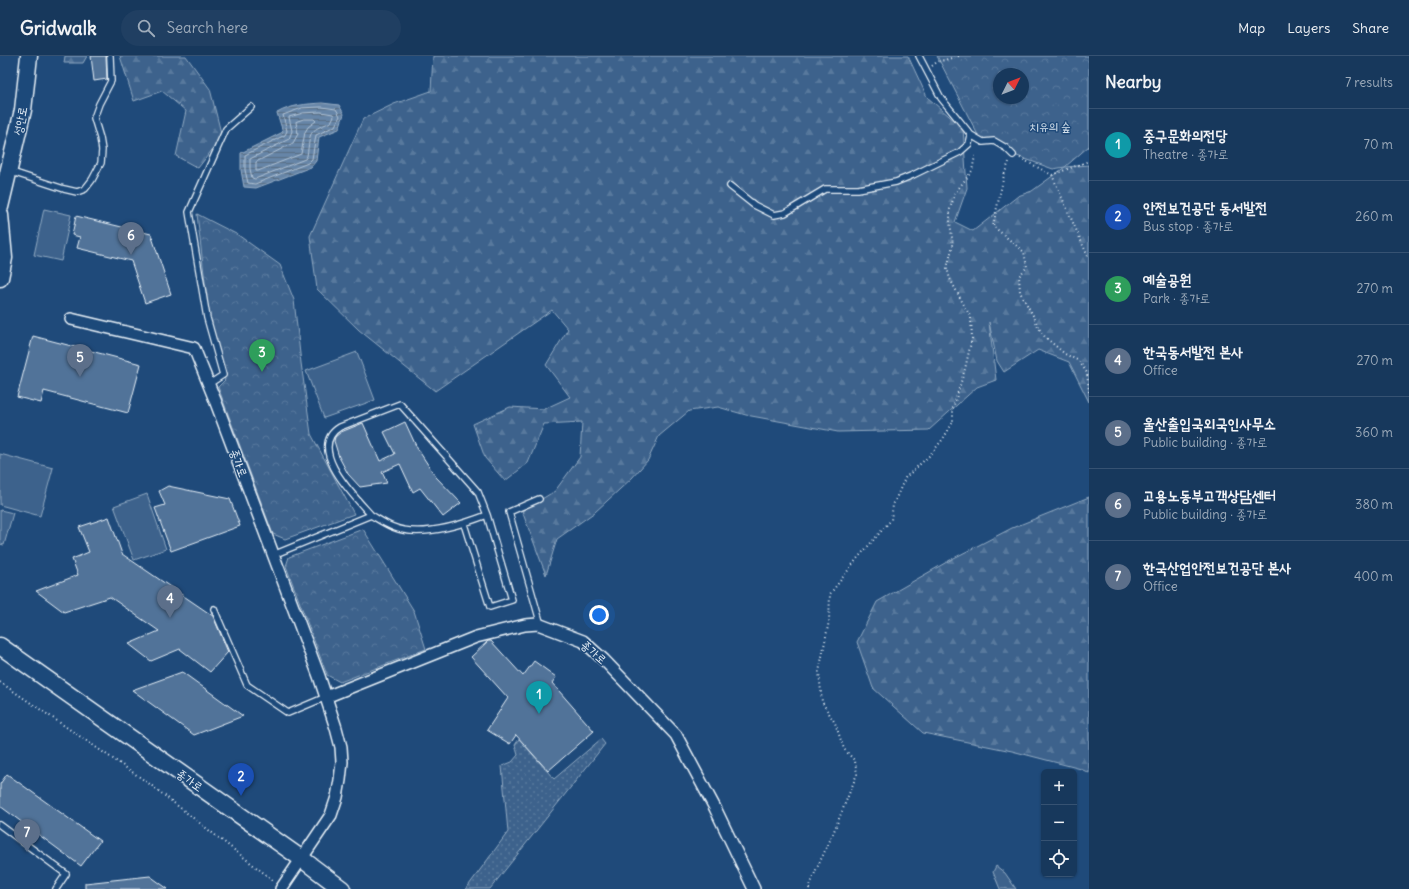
<!DOCTYPE html>
<html lang="en">
<head>
<meta charset="utf-8">
<style>
  body { margin:0; font-family:Delius,"Poor Story",sans-serif; background:#203f62; color:#f1f3f6 }
  .controls { position:absolute; right:12px; bottom:12px; display:grid; overflow:hidden; border-radius:6px; box-shadow:0 1px 3px #0004 }
  .controls button { width:36px; height:36px; display:grid; place-items:center; padding:0; border:0; border-bottom:1px solid #365272; background:#17385c; color:#f1f3f6; font:20px sans-serif }
  .compass { position:absolute; left:993px; top:12px; width:36px; height:36px; border-radius:50%; background:#17385c; box-shadow:0 1px 3px #0004; rotate:48deg }
  .you { position:absolute; left:599px; top:559px; width:14px; height:14px; margin:-10px; border:3px solid #fff; border-radius:50%; background:#1a73e8; box-shadow:0 0 0 6px #1a73e833 }
  .badge { display:grid; place-items:center; width:26px; height:26px; border-radius:50%; background:#95b2f1; color:#fff; font-size:13px; font-weight:700 }
  .pin { position:absolute; translate:-50% -33px; filter:drop-shadow(0 1px 2px #0008) }
  .pin::after { content:''; position:absolute; top:21px; width:14px; height:12px; background:inherit; clip-path:polygon(0 0,100% 0,50% 100%) }
  .list { margin:0; padding:0; list-style:none }
  h2 { display:flex; justify-content:space-between; align-items:center; height:52px; margin:0; padding:0 16px; font-size:17px }
  h2 small { font-size:13px; font-weight:400; color:#9eacbb }
  .list li { display:grid; grid-template-columns:26px 1fr auto; gap:12px; align-items:center; box-sizing:border-box; height:72px; padding:0 16px; border-top:1px solid #365272 }
  .list b { display:block; font-size:15px; white-space:nowrap }
  .list p { margin:0; font-size:13px; white-space:nowrap; color:#9eacbb }
  .list em { font-size:13px; font-style:normal; color:#9eacbb }
  .icon { flex:none; width:22px; height:22px; fill:none; stroke:currentColor; stroke-width:2; stroke-linecap:round; stroke-linejoin:round }
  .map { position:relative; flex:none; width:1089px; height:833px; overflow:hidden }
  header { display:flex; align-items:center; gap:24px; box-sizing:border-box; height:56px; padding:0 20px; background:#17385c; border-bottom:1px solid #365272 }
  header strong { font-size:19px }
  nav { display:flex; gap:22px; margin-inline-start:auto; font-size:14px }
  .search { width:280px; height:36px; background:#203f62; display:flex; align-items:center; gap:10px; box-sizing:border-box; padding:0 14px; border-radius:22px; color:#9eacbb; font-size:15px }
  main { display:flex }
  aside { flex:1; background:#17385c }
  .map>svg:first-child { display:block }
  .grass { fill:url(#grass-dots); stroke:#92aac2 }
  .forest { fill:url(#forest-firs); stroke:#92aac2 }
  .park { fill:url(#park-crowns); stroke:#92aac2; fill-rule:evenodd }
  .garden { fill:#3c628c; stroke:#92aac2 }
  .water { fill:url(#water-rules); stroke:#9ab0c7 }
  .lines { fill:none; stroke-linecap:round; stroke-linejoin:round }
  .shore { stroke:#b4c6d8; stroke-width:1 }
  .building { fill:#517399; stroke:#e8f1f8 }
  .lane-casing { stroke:#e8f1f8; stroke-width:8 }
  .street-casing { stroke:#e8f1f8; stroke-width:14 }
  .secondary-casing { stroke:#e8f1f8; stroke-width:19 }
  .path { stroke:#e8f1f8; stroke-width:2; stroke-dasharray:1 3; stroke-linecap:butt }
  .lane { stroke:#1f4a7a; stroke-width:5.5 }
  .street { stroke:#1f4a7a; stroke-width:11 }
  .secondary { stroke:#1f4a7a; stroke-width:16 }
  .labels { text-anchor:middle; dominant-baseline:central; stroke-width:3; stroke-linejoin:round; paint-order:stroke }
  .street-label { font-size:12px; fill:#e8f1f8; stroke:#1f4a7a }
  .park-label { font-size:12px; fill:#d7e3ed; stroke:#1f4a7a }
</style>
</head>
<body>
<header>
<strong>Gridwalk</strong>
<div class="search"><svg class="icon" aria-label="search" viewBox="0 0 24 24"><circle cx="10" cy="10" r="6"/><path d="M15 15l6 6"/></svg>Search here</div>
<nav><a>Map</a><a>Layers</a><a>Share</a></nav>
</header>
<main>
<div class="map">
<svg width="1089" height="833" viewBox="0 0 1089 833">
  <defs>
    <pattern id="grass-dots" width="8" height="8" patternUnits="userSpaceOnUse"><rect width="8" height="8" fill="#3c628c"/><path d="M2 2h.1M6 6h.1" fill="none" stroke="#58799d" stroke-width="1.8" stroke-linecap="round"/></pattern>
    <pattern id="forest-firs" width="22" height="20" patternUnits="userSpaceOnUse"><rect width="22" height="20" fill="#3c628c"/><path d="M5 1l3.5 6h-7zM16 11l3.5 6h-7z" fill="#58799d"/></pattern>
    <pattern id="park-crowns" width="20" height="18" patternUnits="userSpaceOnUse"><rect width="20" height="18" fill="#3c628c"/><path d="M2 6a3 3 0 1 1 6 0M12 15a3 3 0 1 1 6 0" fill="none" stroke="#58799d"/></pattern>
    <pattern id="water-rules" width="6" height="5" patternUnits="userSpaceOnUse"><rect width="6" height="5" fill="#6685a7"/><path d="M0 2.5h6" fill="none" stroke="#596d82"/></pattern>
  </defs>
  <rect width="100%" height="100%" fill="#1f4a7a"/>
  <filter id="ink" filterUnits="userSpaceOnUse"><feTurbulence type="fractalNoise" baseFrequency=".025" numOctaves="2"/><feDisplacementMap in="SourceGraphic" scale="8" xChannelSelector="R" yChannelSelector="G"/><feConvolveMatrix kernelMatrix="1 2 1 2 8 2 1 2 1" color-interpolation-filters="sRGB"/></filter>
  <g filter="url(#ink)">
    <path class="grass" d="M 519,683 L 554,723 L 601,683 L 605,688 L 490,833 L 466,833 L 508,776 L 502,710 L 512,706 L 518,699 L 515,689 Z"/>
    <path class="forest" d="M 65,0 L 87,0 L 83,7 L 64,7 Z
      M 120,0 L 186,0 L 210,33 L 222,81 L 198,112 L 176,100 L 186,55 L 162,35 L 134,45 Z
      M 433,0 L 908,0 L 927,41 L 963,72 L 967,132 L 955,166 L 973,175 L 1018,140 L 1032,135 L 1065,111 L 1089,109 L 1089,346 L 1069,306 L 1038,294 L 1004,316 L 997,305 L 989,266 L 996,324 L 977,331 L 929,374 L 838,376 L 746,359 L 718,351 L 689,355 L 659,380 L 648,404 L 632,422 L 595,456 L 557,483 L 546,519 L 522,455 L 555,435 L 580,401 L 582,366 L 544,368 L 528,407 L 505,425 L 485,402 L 473,368 L 510,351 L 544,353 L 570,341 L 546,309 L 568,273 L 552,254 L 435,335 L 359,274 L 317,233 L 310,180 L 363,63 L 394,48 L 431,35 Z
      M 1089,441 L 1089,717 L 1081,713 L 1012,695 L 923,677 L 873,632 L 857,586 L 877,546 L 952,503 L 1012,472 Z
      M 996,810 L 1005,817 L 1016,833 L 1000,833 L 993,816 Z"/>
    <path class="park" d="M 937,0 L 1089,0 L 1089,90 L 1065,111 L 1053,113 L 1017,100 L 979,81 ZM 999,18 L 1023,18 L 1023,42 L 999,42 Z
      M 197,158 L 238,179 L 280,209 L 294,244 L 301,307 L 311,378 L 354,458 L 285,483 L 273,478 L 218,331 L 225,324 L 209,260 Z
      M 363,473 L 414,555 L 426,593 L 340,626 L 327,619 L 286,510 L 289,501 Z"/>
    <path class="garden" d="M 44,153 L 71,159 L 61,205 L 34,199 Z
      M 357,296 L 375,344 L 324,362 L 306,315 Z
      M 0,398 L 53,412 L 40,460 L 0,449 Z
      M 147,438 L 166,493 L 134,504 L 114,450 Z
      M 0,454 L 13,457 L 4,489 L 0,488 Z"/>
    <path class="water" d="M 322,47 L 339,49 L 344,58 L 339,73 L 319,81 L 316,105 L 311,111 L 256,132 L 244,131 L 241,114 L 241,97 L 283,76 L 277,57 C 291,49 306,48 322,47 Z"/>
    <g class="lines">
      <path class="shore" d="M 322,51 L 336,53 L 340,60 L 335,70 L 316,79 L 312,103 L 308,107 L 255,128 L 248,127 L 245,114 L 245,99 L 285,79 L 287,75 L 283,59 L 302,52 Z
        M 321,56 L 333,58 L 334,60 L 331,66 C 307,76 311,75 307,100 L 305,103 L 255,123 L 252,122 L 250,113 L 250,103 L 289,83 L 292,75 L 289,61 L 303,57 Z
        M 304,63 L 314,63 L 316,65 L 308,71 L 305,76 L 301,98 L 258,115 L 256,115 L 256,106 L 293,87 L 298,78 L 296,66 Z"/>
    </g>
    <path class="building" d="M 91,0 L 106,0 L 107,23 L 94,25 Z
      M 76,160 L 151,178 L 171,238 L 145,247 L 131,205 L 77,192 L 80,181 L 72,179 Z
      M 33,280 L 141,308 L 128,357 L 44,335 L 41,347 L 17,341 Z
      M 405,366 L 417,392 L 436,421 L 461,447 L 443,461 L 420,432 L 413,436 L 400,408 L 382,416 L 387,427 L 360,431 L 348,418 L 339,401 L 334,385 L 335,381 L 341,376 L 363,367 L 380,405 L 395,398 L 384,376 Z
      M 168,430 L 230,443 L 240,470 L 171,495 L 155,452 L 165,449 L 159,435 Z
      M 109,461 L 122,498 L 213,560 L 228,596 L 210,616 L 180,593 L 151,605 L 129,588 L 159,575 L 110,541 L 64,556 L 36,535 L 78,519 L 72,503 L 89,496 L 79,471 Z
      M 488,585 L 491,585 L 523,620 L 534,605 L 556,621 L 552,627 L 594,675 L 548,715 L 516,679 L 510,688 L 487,674 L 508,642 L 471,601 Z
      M 182,616 L 243,660 L 194,679 L 132,634 Z
      M 7,718 L 100,785 L 81,810 L 0,750 L 0,728 Z
      M 150,820 L 168,833 L 85,833 L 85,827 Z"/>
    <g class="lines">
      <g class="lane-casing">
        <path id="lane" d="M 971,79 L 983,86 L 994,85 L 1006,92 L 1013,99
          M 9,115 L 64,133 L 77,136 L 85,133 L 92,124 L 101,107 L 102,94 L 100,82 L 94,62 L 99,48 L 111,25 L 110,0
          M 730,130 L 754,149 L 774,159 L 785,157 L 825,133 L 858,133 L 896,126 L 913,119 L 960,96 L 969,88 L 971,79 L 941,42 L 919,0
          M 209,328 L 223,319 L 207,262 L 189,156 L 226,73 L 251,51
          M 539,443 L 509,456 L 541,569
          M 464,468 L 490,551 L 512,544 L 487,459
          M 273,499 L 371,459 C 378,463 385,468 393,471 C 419,482 461,469 487,459 L 478,436 L 400,348 L 340,371 C 305,392 355,441 371,459
          M 214,553 L 247,629 L 288,657 L 326,641
          M 0,769 L 66,818 L 56,833"/>
      </g>
      <g class="street-casing">
        <path id="street" d="M 71,263 L 194,292 L 215,344 L 319,620 L 336,672 L 341,691 L 342,706 L 340,724 L 337,741 L 331,759 L 281,833
          M 326,641 L 476,581 L 525,569 L 538,568 L 583,585 L 604,604 L 676,679 L 715,752 L 754,833"/>
      </g>
      <g class="secondary-casing">
        <path id="secondary" d="M 0,151 L 23,54 L 29,0
          M 0,159 L 4,202 L 0,222
          M 0,590 L 302,803 L 342,833"/>
      </g>
      <path class="path" d="M 932,10 L 937,6 L 959,0
        M 1020,102 L 1052,119 L 1089,203
        M 1009,106 L 1004,119 L 993,170 L 1024,196 L 1027,211 L 1019,220 L 1020,236 L 1035,263 L 1038,271 L 1045,281 L 1065,298 L 1079,305 L 1087,317 L 1089,336
        M 1052,119 L 1089,105
        M 0,626 L 147,726 L 274,825
        M 809,833 L 816,814 L 832,780 L 857,718 L 855,705 L 844,693 L 835,667 L 822,646 L 819,616 L 829,565 L 830,538 L 856,504 L 891,464 L 893,449 L 905,422 L 930,399 L 943,383 L 953,366 L 953,352 L 965,313 L 972,282 L 971,262 L 950,223 L 947,212 L 953,189 L 950,166 L 950,153 L 955,137 L 972,115 L 975,100"/>
      <use href="#lane" class="lane"/>
      <use href="#street" class="street"/>
      <use href="#secondary" class="secondary"/>
    </g>
  </g>
  <g class="labels">
    <g class="street-label">
      <text transform="translate(20 65) rotate(-79)">성안로</text>
      <text transform="translate(239 407) rotate(70)">종가로</text>
      <text transform="translate(594 596) rotate(41)">종가로</text>
      <text transform="translate(190 724) rotate(35)">종가로</text>
    </g>
    <g class="park-label">
      <text x="1050" y="70">치유의 숲</text>
    </g>
  </g>
</svg>
<div class="controls">
<button>+</button>
<button>−</button>
<button><svg class="icon" aria-label="locate" viewBox="0 0 24 24"><circle cx="12" cy="12" r="6"/><path d="M12 2v4M12 18v4M2 12h4M18 12h4"/></svg></button>
</div>
<svg class="compass" viewBox="-18 -18 36 36"><path d="M0-13l5 13h-10z" fill="#e53935"/><path d="M0 13l5-13h-10z" fill="#9eacbb"/></svg>
<div class="you"></div>
<div class="pin badge" style="left:539px;top:658px;background:#0f9aa8">1</div>
<div class="pin badge" style="left:241px;top:740px;background:#1a4fb4">2</div>
<div class="pin badge" style="left:262px;top:316px;background:#2e9e5b">3</div>
<div class="pin badge" style="left:170px;top:562px;background:#5c6f8a">4</div>
<div class="pin badge" style="left:80px;top:321px;background:#5c6f8a">5</div>
<div class="pin badge" style="left:131px;top:199px;background:#5c6f8a">6</div>
<div class="pin badge" style="left:27px;top:796px;background:#5c6f8a">7</div>
</div>
<aside>
<h2>Nearby<small>7 results</small></h2>
<ul class="list">
<li><span class="badge" style="background:#0f9aa8">1</span><div><b>중구문화의전당</b><p>Theatre · 종가로</p></div><em>70 m</em></li>
<li><span class="badge" style="background:#1a4fb4">2</span><div><b>안전보건공단 동서발전</b><p>Bus stop · 종가로</p></div><em>260 m</em></li>
<li><span class="badge" style="background:#2e9e5b">3</span><div><b>예술공원</b><p>Park · 종가로</p></div><em>270 m</em></li>
<li><span class="badge" style="background:#5c6f8a">4</span><div><b>한국동서발전 본사</b><p>Office</p></div><em>270 m</em></li>
<li><span class="badge" style="background:#5c6f8a">5</span><div><b>울산출입국외국인사무소</b><p>Public building · 종가로</p></div><em>360 m</em></li>
<li><span class="badge" style="background:#5c6f8a">6</span><div><b>고용노동부고객상담센터</b><p>Public building · 종가로</p></div><em>380 m</em></li>
<li><span class="badge" style="background:#5c6f8a">7</span><div><b>한국산업안전보건공단 본사</b><p>Office</p></div><em>400 m</em></li>
</ul>
</aside>
</main>
</body>
</html>
